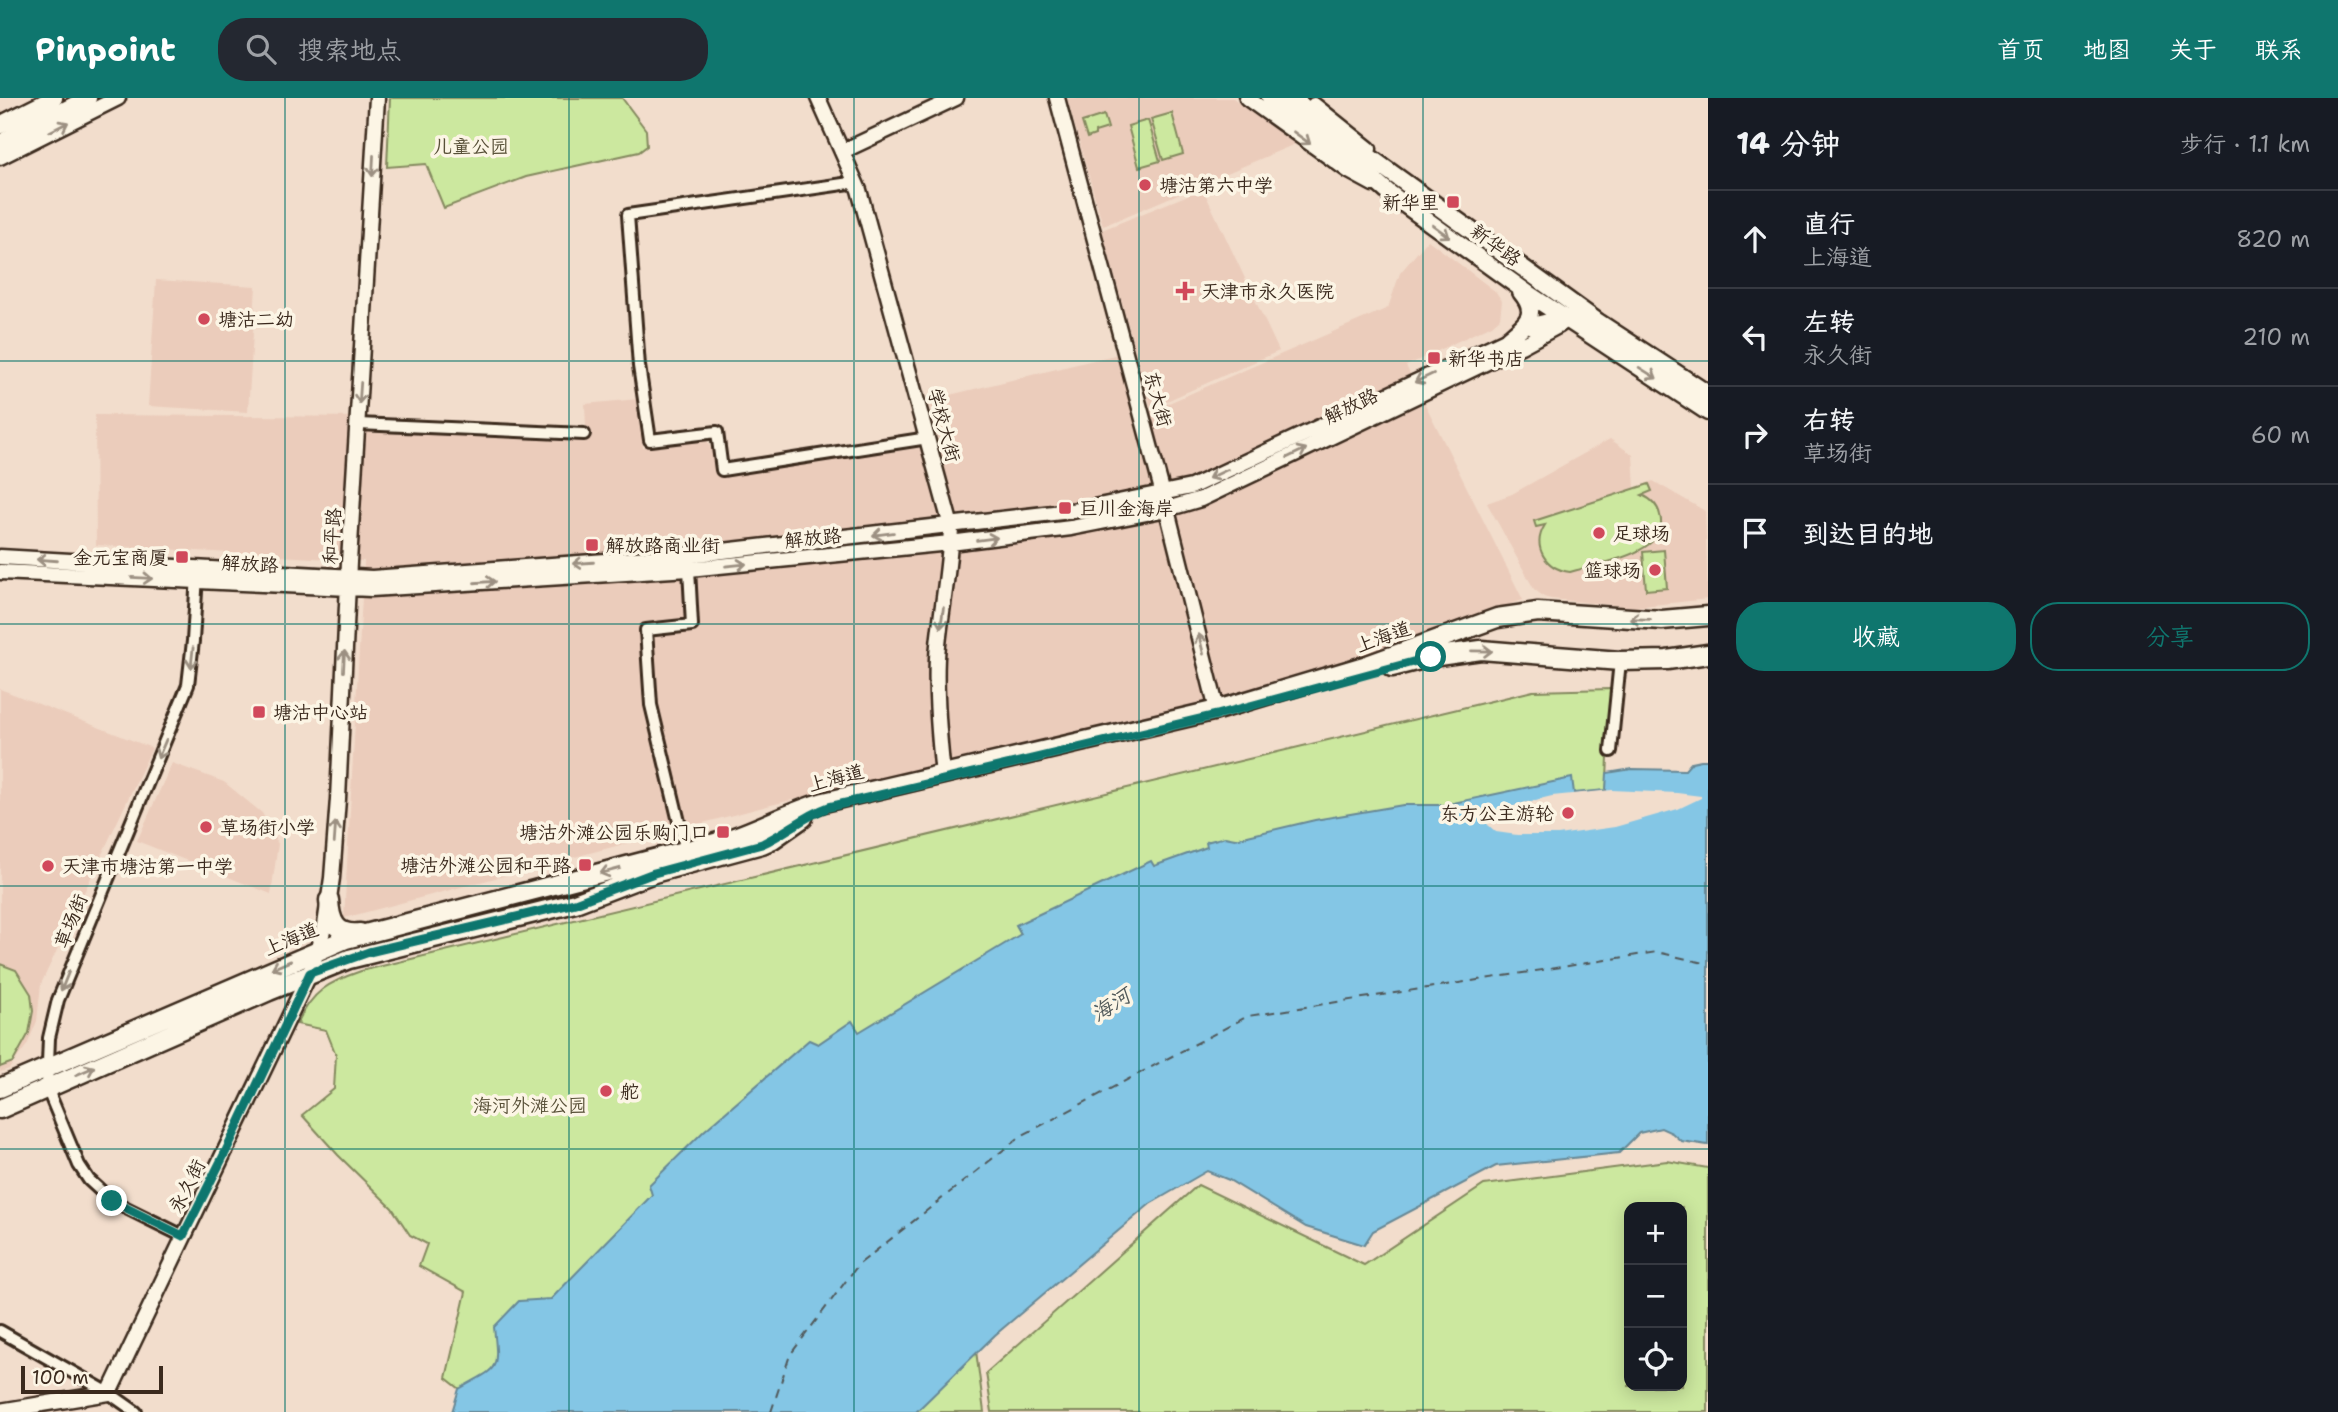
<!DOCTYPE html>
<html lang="zh">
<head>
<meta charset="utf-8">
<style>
  body { margin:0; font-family:"Shantell Sans","LXGW WenKai TC",sans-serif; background:#242831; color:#f1f3f6 }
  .controls { position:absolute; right:21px; bottom:21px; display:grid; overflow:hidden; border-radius:14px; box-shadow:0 4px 18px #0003 }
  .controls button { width:63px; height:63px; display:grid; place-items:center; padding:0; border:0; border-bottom:2px solid #363941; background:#171b24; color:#f1f3f6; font:35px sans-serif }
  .scale { position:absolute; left:21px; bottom:18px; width:142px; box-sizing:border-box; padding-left:7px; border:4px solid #3b2a1e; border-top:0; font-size:19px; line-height:24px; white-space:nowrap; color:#3b2a1e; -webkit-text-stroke:5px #fcf5e5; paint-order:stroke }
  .stop { position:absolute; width:21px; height:21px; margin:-16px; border:5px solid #0f766e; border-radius:50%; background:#fff }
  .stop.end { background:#0f766e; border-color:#fff; box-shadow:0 2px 7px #0008 }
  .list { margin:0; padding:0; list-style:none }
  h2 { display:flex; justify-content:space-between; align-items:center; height:91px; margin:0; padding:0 28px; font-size:30px }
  h2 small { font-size:23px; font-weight:400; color:#9ea1a6 }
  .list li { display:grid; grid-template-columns:46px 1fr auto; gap:21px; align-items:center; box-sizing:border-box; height:98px; padding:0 28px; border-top:2px solid #363941 }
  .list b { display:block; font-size:26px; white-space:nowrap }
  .list p { margin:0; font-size:23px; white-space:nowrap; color:#9ea1a6 }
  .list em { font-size:23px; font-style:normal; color:#9ea1a6 }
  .actions { display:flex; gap:14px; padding:21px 28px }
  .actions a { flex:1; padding:16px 0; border:2px solid #0f766e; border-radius:28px; text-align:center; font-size:24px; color:#0f766e }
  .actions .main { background:#0f766e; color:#fff }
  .icon { flex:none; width:38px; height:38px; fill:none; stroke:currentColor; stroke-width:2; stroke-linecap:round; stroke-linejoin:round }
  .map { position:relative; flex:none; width:1708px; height:1314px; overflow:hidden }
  header { display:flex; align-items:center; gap:42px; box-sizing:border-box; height:98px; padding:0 35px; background:#0f766e; color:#fff }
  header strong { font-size:33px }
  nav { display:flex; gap:38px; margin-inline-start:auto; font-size:24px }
  .search { width:490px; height:63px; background:#242831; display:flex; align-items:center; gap:18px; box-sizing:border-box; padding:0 24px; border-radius:28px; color:#9ea1a6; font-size:26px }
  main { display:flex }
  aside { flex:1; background:#171b24 }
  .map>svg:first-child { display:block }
  .built { fill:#ebccbb }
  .green { fill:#cce89f; stroke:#84895e; stroke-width:2; fill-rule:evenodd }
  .water { fill:#84c6e5; stroke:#678895; stroke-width:2 }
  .pier { fill:#f2ddcc }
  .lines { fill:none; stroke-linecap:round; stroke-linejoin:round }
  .ferry { stroke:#51595a; stroke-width:2; stroke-dasharray:9 7; stroke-linecap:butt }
  .minor-casing { stroke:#3b2a1e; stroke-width:16 }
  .tertiary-casing { stroke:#3b2a1e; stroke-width:19 }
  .secondary-casing { stroke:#3b2a1e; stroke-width:21 }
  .primary-casing { stroke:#3b2a1e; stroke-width:23 }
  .minor { stroke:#fcf5e5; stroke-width:10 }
  .tertiary { stroke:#fcf5e5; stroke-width:14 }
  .secondary { stroke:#fcf5e5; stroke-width:16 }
  .primary { stroke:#fcf5e5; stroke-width:18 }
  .oneway { stroke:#9c9082 }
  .route { stroke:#0f766e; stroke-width:9 }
  .grid { fill:none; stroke:#0f766e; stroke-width:2; stroke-opacity:0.55 }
  .poi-dot { fill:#d1495b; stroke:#fcf5e5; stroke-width:2.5 }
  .labels { text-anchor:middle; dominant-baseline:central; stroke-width:7; stroke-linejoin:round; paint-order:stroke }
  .park-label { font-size:19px; fill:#585038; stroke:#fcf5e5 }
  .poi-label { font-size:19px; fill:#3b2a1e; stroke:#fcf5e5; text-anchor:start }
  .street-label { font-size:19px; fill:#3b2a1e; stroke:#fcf5e5 }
  .water-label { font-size:21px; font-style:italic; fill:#51595a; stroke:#fcf5e5 }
</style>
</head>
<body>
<header>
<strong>Pinpoint</strong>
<div class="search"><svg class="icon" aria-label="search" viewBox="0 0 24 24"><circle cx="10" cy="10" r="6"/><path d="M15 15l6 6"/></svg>搜索地点</div>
<nav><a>首页</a><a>地图</a><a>关于</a><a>联系</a></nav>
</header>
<main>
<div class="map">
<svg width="1708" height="1314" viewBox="0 0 1708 1314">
  <rect width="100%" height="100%" fill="#f2ddcc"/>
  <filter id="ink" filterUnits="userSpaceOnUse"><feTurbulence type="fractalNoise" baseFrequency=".0143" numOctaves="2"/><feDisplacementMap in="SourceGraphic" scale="14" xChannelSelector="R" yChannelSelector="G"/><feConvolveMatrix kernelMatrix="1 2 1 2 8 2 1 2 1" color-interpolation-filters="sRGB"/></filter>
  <g filter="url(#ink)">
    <path class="built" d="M 1067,0 L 1233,0 L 1295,46 L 1103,128 Z
      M 1203,91 L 1279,253 L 1151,310 L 1102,132 Z
      M 1428,142 L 1496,194 L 1502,203 L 1500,220 L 1492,227 L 1406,268 L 1523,502 L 1323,569 L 1205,604 L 771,707 L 344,820 L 364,463 L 96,447 L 95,317 L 370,319 L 586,330 L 585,306 L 638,301 L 643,349 L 707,343 L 712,352 L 718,377 L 940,347 L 929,302 L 1131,253 L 1148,314 L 1388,210 L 1400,175 Z
      M 156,182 L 256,188 L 248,314 L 148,308 Z
      M 1610,341 L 1633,357 L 1635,390 L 1653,383 L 1705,413 L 1708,501 L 1634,509 L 1551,501 L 1544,499 L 1534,491 L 1487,405 L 1512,396 Z
      M 0,591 L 152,650 L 41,886 L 37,923 L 27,947 L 9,971 L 0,974 Z
      M 172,665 L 224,684 L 262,715 L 278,746 L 271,796 L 137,743 Z"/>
    <path class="green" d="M 390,0 L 622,0 L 646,32 L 647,48 L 639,54 L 526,79 L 444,110 L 426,66 L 387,69 Z
      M 1172,15 L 1183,56 L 1163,62 L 1151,21 Z
      M 1104,17 L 1108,30 L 1095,34 L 1095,37 L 1087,40 L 1082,24 Z
      M 1148,22 L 1160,63 L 1139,69 L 1128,28 Z
      M 1649,386 L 1652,393 L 1642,397 C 1651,401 1658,407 1660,417 C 1671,456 1596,466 1570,474 C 1546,471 1531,449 1545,427 L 1536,429 L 1534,423 Z
      M 1664,452 L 1667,490 L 1646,492 L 1643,454 Z
      M 1611,591 L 1606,704 L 469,1298 L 446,1280 L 466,1194 L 419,1168 L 427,1146 L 410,1137 L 392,1110 L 338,1057 L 302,1017 L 334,991 L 336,957 L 326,932 L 297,926 C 312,893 329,884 361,873 L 1533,593 Z
      M 0,866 L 16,872 L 31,896 L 33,913 L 29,935 L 13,964 L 0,969 Z
      M 1667,1063 L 1708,1070 L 1708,1314 L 992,1314 L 986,1275 L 1198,1087 L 1364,1167 L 1484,1087 ZM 1682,1109 L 1682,1288 L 1629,1288 L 1629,1109 Z
      M 975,1245 L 984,1314 L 894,1314 Z"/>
    <path class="water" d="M 1701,662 L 1708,662 L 1708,1047 L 1681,1043 L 1672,1035 L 1661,1030 L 1639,1035 L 1619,1055 L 1496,1068 L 1373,1133 L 1364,1147 L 1306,1129 L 1229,1082 L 1207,1073 L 1150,1106 L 995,1237 L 916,1314 L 452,1314 L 459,1291 C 498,1268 499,1276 494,1229 L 519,1203 L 551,1201 L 652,1097 L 649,1087 L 704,1033 L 809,942 L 818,946 L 852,923 L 859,934 L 1021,836 L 1016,827 L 1151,763 L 1154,768 L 1207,749 L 1206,744 L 1225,739 L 1235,741 L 1315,722 L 1403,707 L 1444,707 L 1572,680 L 1574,695 L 1606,692 L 1607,675 L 1632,671 L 1685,672 L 1692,664 Z"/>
    <path class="pier" d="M 1612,692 L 1677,695 L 1701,698 L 1701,700 L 1678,711 L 1615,729 L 1558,737 L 1517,737 L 1496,734 L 1487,726 L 1493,717 L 1519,706 L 1552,698 Z"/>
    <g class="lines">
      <path class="ferry" d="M 771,1314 L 790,1257 L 858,1167 L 1021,1038 L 1248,918 L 1657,854 L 1708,866"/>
      <g class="minor-casing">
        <path id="minor" d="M 855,81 L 850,85 L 628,117 L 639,268 L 650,342 L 717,334 L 722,372 L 928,340
          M 358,326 L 584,336
          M 1611,653 L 1620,563
          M 686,753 L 651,607 L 646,532 L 692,527 L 689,471
          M 183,1138 L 112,1103 L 89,1082 L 79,1067 L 47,990 L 49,940 L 58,902 L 188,587 L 193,543 L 197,477
          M 0,1233 L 109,1295 L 136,1314"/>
      </g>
      <g class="tertiary-casing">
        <path id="tertiary" d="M 818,0 L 859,92 L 951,428 C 950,468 942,507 938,547 C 934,584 939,639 943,677
          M 1057,0 L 1163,396 L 1217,612
          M 1247,0 L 1349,73 L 1373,86
          M 1314,7 L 1369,51
          M 843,53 L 956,0
          M 0,59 L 118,0
          M 0,459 L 372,480 L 688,457 L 1079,412 L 1191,389 L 1516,237
          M 0,474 L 371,491 L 689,471 L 950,445 L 1071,430 L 1167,411 L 1201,401 L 1521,248 L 1558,228 L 1569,220
          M 0,1313 L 109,1295 L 310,875 L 325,827 L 332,780 L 338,701 L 349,464 L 377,0"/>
      </g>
      <g class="secondary-casing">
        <path id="secondary" d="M 1270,0 L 1349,60 L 1389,95 L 1530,197 L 1708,314
          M 1292,0 L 1357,50 L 1598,224 L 1708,296
          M 0,27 L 54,0
          M 0,45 L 88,0
          M 1532,228 L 1569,219
          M 1508,241 C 1526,226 1540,217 1521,194"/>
      </g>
      <g class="primary-casing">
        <path id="primary" d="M 1392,569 L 1431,559 L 1481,552 L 1620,563 L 1667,562 L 1708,556
          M 329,802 C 330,823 336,838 360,835
          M 0,990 L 346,841 L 723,743 C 758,732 789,714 824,704 L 1217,612 L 1367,567 L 1497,520 L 1538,514 L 1662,522 L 1708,518
          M 0,1011 L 269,893 L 349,861 L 575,805 L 654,775 L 762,746 L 773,741 L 803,720"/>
      </g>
      <use href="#minor" class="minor"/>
      <use href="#tertiary" class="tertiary"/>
      <use href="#secondary" class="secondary"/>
      <use href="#primary" class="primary"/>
    </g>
    <defs><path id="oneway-shaft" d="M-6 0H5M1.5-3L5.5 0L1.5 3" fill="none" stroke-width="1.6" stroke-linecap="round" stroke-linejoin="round" transform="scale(1.75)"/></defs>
    <g class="oneway">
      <use href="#oneway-shaft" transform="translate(59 29) rotate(-27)"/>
      <use href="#oneway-shaft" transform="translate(1302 40) rotate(36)"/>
      <use href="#oneway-shaft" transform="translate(373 68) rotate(93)"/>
      <use href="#oneway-shaft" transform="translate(1441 133) rotate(36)"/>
      <use href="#oneway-shaft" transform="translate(1648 275) rotate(32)"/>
      <use href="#oneway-shaft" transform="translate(1424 280) rotate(155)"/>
      <use href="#oneway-shaft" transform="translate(360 295) rotate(94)"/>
      <use href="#oneway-shaft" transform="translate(1297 355) rotate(-26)"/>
      <use href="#oneway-shaft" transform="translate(1218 376) rotate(155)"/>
      <use href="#oneway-shaft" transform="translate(883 436) rotate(173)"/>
      <use href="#oneway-shaft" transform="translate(987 441) rotate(-7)"/>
      <use href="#oneway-shaft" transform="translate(47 462) rotate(-176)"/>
      <use href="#oneway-shaft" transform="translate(583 465) rotate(176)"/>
      <use href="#oneway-shaft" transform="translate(736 467) rotate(-6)"/>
      <use href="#oneway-shaft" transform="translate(142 480) rotate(3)"/>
      <use href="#oneway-shaft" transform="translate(485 484) rotate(-4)"/>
      <use href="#oneway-shaft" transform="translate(942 520) rotate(98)"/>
      <use href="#oneway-shaft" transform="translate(1640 521) rotate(-178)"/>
      <use href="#oneway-shaft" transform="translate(1201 546) rotate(-104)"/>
      <use href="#oneway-shaft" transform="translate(1482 553) rotate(1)"/>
      <use href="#oneway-shaft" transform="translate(192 560) rotate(96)"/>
      <use href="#oneway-shaft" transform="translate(344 563) rotate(-87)"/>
      <use href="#oneway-shaft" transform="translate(162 651) rotate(113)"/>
      <use href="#oneway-shaft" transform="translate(335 734) rotate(-86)"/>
      <use href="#oneway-shaft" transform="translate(610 773) rotate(165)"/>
      <use href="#oneway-shaft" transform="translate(281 867) rotate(157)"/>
      <use href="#oneway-shaft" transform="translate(65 883) rotate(112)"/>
      <use href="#oneway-shaft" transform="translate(85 973) rotate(-24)"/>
    </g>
  </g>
  <g class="lines" filter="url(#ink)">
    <path class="route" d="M 112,1103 L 183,1138 L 225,1055 L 310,875 L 369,854 L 575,805 L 654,775 L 762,746 C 786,735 804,718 829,709 L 1217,617 L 1431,559"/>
  </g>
  <path class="grid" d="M 285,0 L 285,1314M 569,0 L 569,1314M 854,0 L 854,1314M 1139,0 L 1139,1314M 1423,0 L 1423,1314M 0,263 L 1708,263M 0,526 L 1708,526M 0,788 L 1708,788M 0,1051 L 1708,1051"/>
  <g class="poi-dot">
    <circle cx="1145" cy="87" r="7"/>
    <rect x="1446" y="97" width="14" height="14" rx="3.5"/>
    <path d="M1181.5 182.5h7v7h7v7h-7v7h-7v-7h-7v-7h7z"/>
    <circle cx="204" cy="221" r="7"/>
    <rect x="1427" y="253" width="14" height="14" rx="3.5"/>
    <rect x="1058" y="403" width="14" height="14" rx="3.5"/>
    <circle cx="1599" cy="435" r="7"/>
    <rect x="585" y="440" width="14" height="14" rx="3.5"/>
    <rect x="175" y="452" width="14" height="14" rx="3.5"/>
    <circle cx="1655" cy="472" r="7"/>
    <rect x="252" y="607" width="14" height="14" rx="3.5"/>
    <circle cx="1568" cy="715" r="7"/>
    <circle cx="206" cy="729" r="7"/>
    <rect x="716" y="727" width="14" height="14" rx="3.5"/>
    <rect x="578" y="760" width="14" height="14" rx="3.5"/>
    <circle cx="48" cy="768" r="7"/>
    <circle cx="606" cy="993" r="7"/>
  </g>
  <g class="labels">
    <g class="park-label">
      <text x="471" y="48">儿童公园</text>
      <text x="530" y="1007">海河外滩公园</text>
    </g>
    <g class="poi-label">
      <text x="1159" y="87">塘沽第六中学</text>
      <text x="1439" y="104" text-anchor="end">新华里</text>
      <text x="1201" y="193">天津市永久医院</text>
      <text x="218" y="221">塘沽二幼</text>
      <text x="1448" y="260">新华书店</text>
      <text x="1079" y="410">巨川金海岸</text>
      <text x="1613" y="435">足球场</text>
      <text x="606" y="447">解放路商业街</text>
      <text x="168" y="459" text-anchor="end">金元宝商厦</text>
      <text x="1641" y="472" text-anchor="end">篮球场</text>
      <text x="273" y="614">塘沽中心站</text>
      <text x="1554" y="715" text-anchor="end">东方公主游轮</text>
      <text x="220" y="729">草场街小学</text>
      <text x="709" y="734" text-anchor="end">塘沽外滩公园乐购门口</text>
      <text x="571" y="767" text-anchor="end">塘沽外滩公园和平路</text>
      <text x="62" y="768">天津市塘沽第一中学</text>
      <text x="620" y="993">舵</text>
    </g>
    <g class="street-label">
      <text transform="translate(1496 147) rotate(36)">新华路</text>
      <text transform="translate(1158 301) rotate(75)">东大街</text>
      <text transform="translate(1351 308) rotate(-26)">解放路</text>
      <text transform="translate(944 327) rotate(75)">学校大街</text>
      <text transform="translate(332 438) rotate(-86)">和平路</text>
      <text transform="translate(813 440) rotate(-6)">解放路</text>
      <text transform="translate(250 466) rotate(3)">解放路</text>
      <text transform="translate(1383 539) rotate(-20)">上海道</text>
      <text transform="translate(836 680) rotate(-15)">上海道</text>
      <text transform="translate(71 823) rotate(-68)">草场街</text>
      <text transform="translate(291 841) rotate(-23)">上海道</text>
      <text transform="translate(187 1088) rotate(-63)">永久街</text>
    </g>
    <g class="water-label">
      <text transform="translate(1111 907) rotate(-33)">海河</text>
    </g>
  </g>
</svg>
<div class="controls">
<button>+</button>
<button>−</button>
<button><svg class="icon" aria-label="locate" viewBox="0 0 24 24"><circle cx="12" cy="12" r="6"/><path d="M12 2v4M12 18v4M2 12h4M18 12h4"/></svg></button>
</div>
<div class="scale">100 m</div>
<div class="stop" style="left:1431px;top:559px"></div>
<div class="stop end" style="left:112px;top:1103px"></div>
</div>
<aside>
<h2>14 分钟<small>步行 · 1.1 km</small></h2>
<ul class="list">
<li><svg class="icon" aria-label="ahead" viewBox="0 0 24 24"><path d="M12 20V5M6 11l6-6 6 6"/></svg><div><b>直行</b><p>上海道</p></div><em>820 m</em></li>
<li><svg class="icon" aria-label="left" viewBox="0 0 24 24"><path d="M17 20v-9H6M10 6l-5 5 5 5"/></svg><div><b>左转</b><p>永久街</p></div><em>210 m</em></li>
<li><svg class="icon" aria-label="right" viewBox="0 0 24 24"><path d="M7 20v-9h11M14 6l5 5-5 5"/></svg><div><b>右转</b><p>草场街</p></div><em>60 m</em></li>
<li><svg class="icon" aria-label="arrive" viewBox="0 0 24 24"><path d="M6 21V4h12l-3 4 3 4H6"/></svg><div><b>到达目的地</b></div></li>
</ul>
<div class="actions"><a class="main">收藏</a><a>分享</a></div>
</aside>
</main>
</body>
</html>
